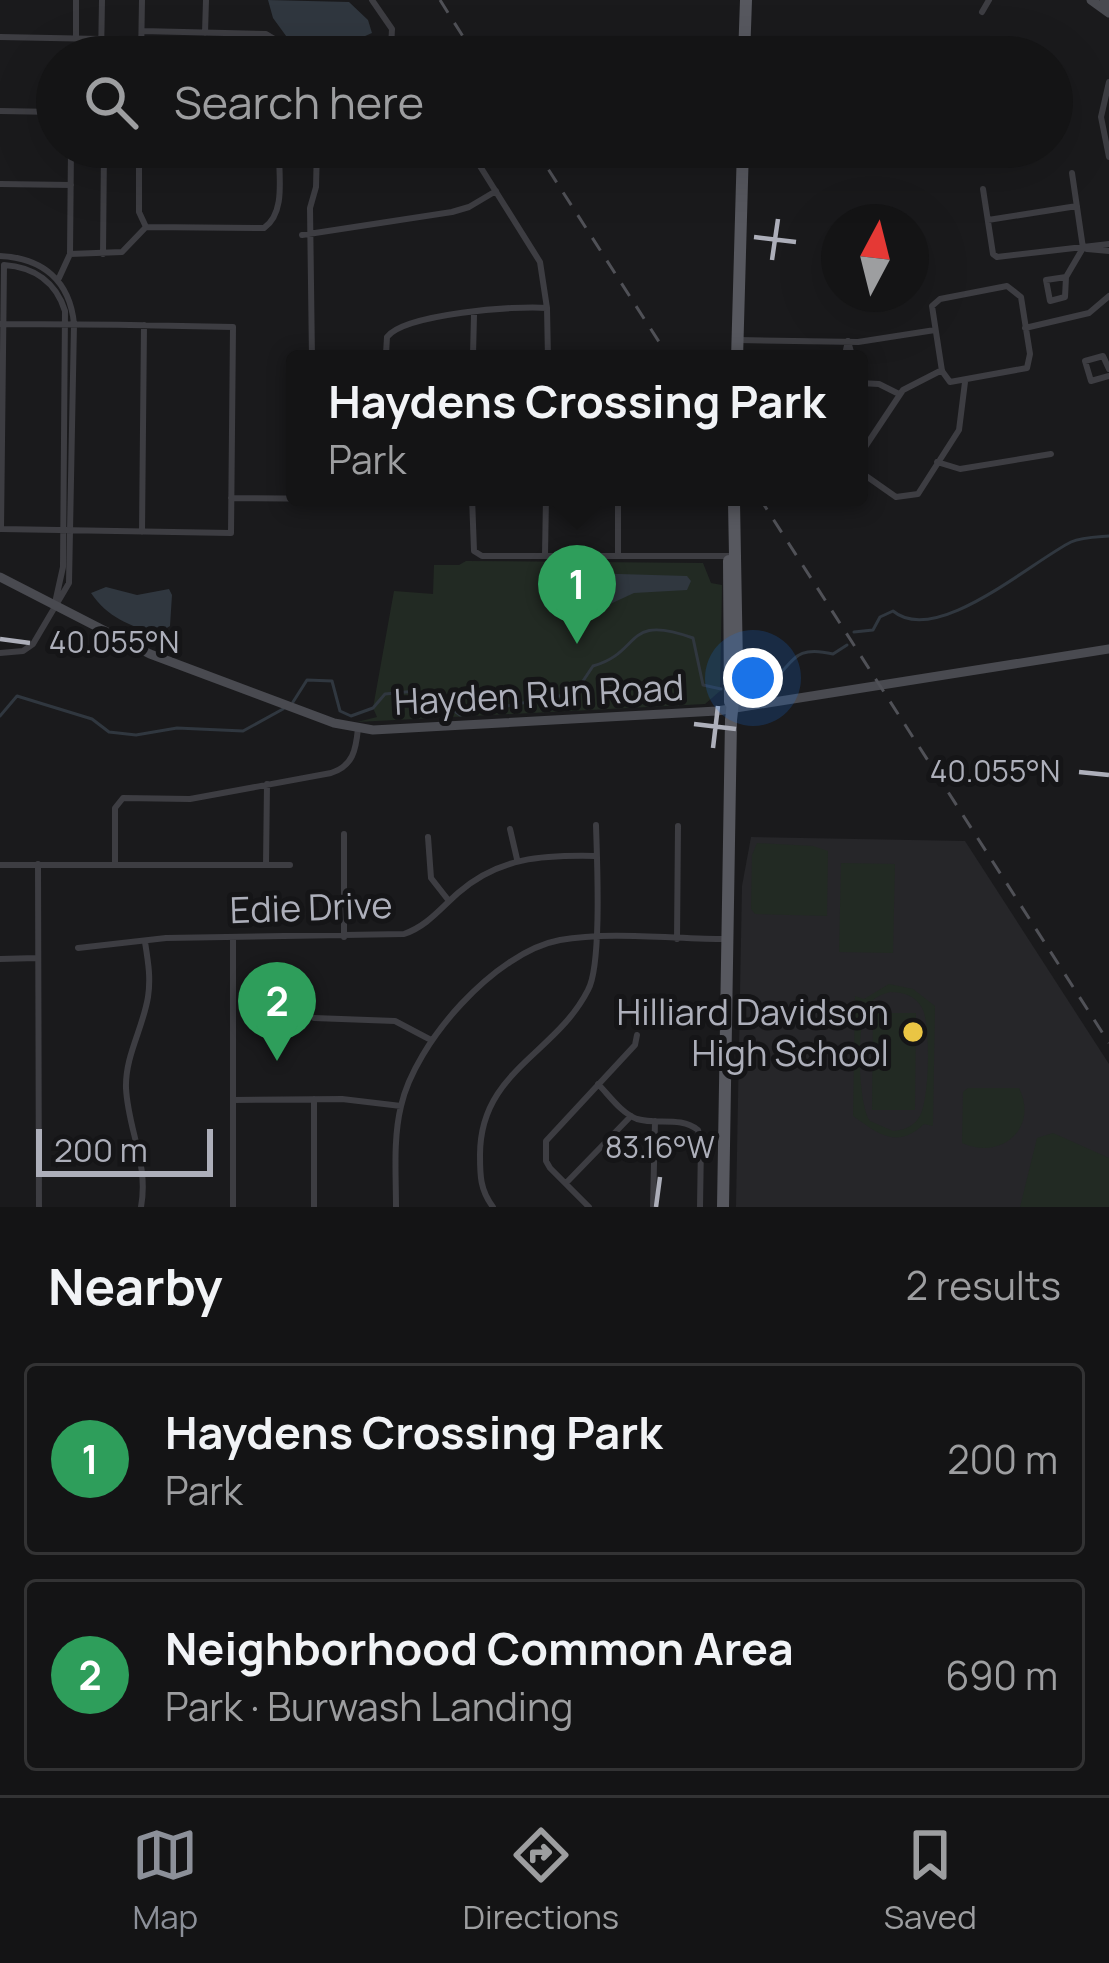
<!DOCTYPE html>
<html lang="en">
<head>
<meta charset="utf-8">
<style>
  body { margin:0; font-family:Manrope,sans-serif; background:#1d1d1e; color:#f1f3f6 }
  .compass { position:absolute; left:821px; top:204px; width:108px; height:108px; border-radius:50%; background:#141415; box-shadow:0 12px 48px #0002; rotate:7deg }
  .scale { position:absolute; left:36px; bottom:30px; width:177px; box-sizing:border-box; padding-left:12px; border:6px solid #adafba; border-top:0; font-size:33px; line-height:42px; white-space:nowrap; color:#adafba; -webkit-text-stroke:9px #151517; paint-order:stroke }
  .you { position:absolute; left:753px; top:678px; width:42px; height:42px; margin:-30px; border:9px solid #fff; border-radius:50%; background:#1a73e8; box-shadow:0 0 0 18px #1a73e833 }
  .badge { display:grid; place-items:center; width:78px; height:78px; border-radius:50%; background:#8c9099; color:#fff; font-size:39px; font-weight:700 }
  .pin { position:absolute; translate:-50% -99px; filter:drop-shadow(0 3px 6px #0008) }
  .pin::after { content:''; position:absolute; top:63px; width:42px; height:36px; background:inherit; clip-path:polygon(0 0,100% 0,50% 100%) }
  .popup { position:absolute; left:286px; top:350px; width:582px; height:156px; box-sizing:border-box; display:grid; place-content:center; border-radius:12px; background:#141415; filter:drop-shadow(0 3px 9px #0005); font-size:39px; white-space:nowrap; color:#9d9ea0 }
  .popup b { font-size:45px; color:#f1f3f6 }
  .popup::after { content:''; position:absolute; left:50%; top:100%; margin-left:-24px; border:24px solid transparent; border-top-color:#141415 }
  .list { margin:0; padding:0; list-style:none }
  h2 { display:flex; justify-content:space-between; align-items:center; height:156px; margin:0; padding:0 48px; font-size:51px }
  h2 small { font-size:39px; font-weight:400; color:#9d9ea0 }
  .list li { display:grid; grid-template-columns:78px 1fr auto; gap:36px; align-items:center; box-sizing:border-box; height:192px; margin:0 24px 24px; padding:0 24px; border:3px solid #333334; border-radius:12px }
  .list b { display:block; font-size:45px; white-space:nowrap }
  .list p { margin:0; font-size:39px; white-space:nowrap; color:#9d9ea0 }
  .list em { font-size:39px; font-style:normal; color:#9d9ea0 }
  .icon { flex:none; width:66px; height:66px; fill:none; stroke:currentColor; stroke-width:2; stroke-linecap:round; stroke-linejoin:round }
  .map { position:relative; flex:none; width:1109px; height:1207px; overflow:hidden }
  .search { position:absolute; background:#141415; box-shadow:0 12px 48px #0002; left:36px; right:36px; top:36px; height:132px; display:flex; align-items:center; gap:30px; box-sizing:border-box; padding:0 42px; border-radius:66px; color:#9d9ea0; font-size:45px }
  .sheet { height:588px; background:#141415 }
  nav { display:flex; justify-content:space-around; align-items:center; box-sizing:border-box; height:168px; border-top:3px solid #333334; background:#141415; font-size:33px; color:#9d9ea0 }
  nav a { display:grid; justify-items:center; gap:6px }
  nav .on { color:#8c9099 }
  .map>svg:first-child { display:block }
  .built { fill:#262629 }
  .green { fill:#222a23; fill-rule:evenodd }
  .water { fill:#30373f }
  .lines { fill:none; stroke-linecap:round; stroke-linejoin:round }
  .stream { stroke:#30373f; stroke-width:3 }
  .minor { stroke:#3d3d42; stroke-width:6 }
  .secondary { stroke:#494a50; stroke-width:9 }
  .primary { stroke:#57585f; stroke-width:12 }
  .rail { stroke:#505157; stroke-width:3; stroke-dasharray:15 12; stroke-linecap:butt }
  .ticks { fill:none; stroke:#adafba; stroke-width:4.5 }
  .poi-dot { fill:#eac544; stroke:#151517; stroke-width:4.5 }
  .labels { text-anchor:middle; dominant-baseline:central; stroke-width:10; stroke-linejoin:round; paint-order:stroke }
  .street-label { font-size:36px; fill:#adafba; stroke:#151517 }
  .poi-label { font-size:36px; fill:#adafba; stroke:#151517; text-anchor:end }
  .ticks-label { font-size:30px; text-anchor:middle; fill:#adafba; stroke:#151517; stroke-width:10; stroke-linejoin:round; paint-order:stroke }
</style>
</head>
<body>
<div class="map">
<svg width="1109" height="1207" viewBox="0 0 1109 1207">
  <rect width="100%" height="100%" fill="#1a1a1c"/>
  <path class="built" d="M 751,837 L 965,841 L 1109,1064 L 1109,1207 L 736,1207 L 742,886 Z"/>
  <path class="green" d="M 466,561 L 703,563 L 711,583 L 722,585 L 720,691 L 705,704 L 357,722 L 377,717 L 373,708 L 394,591 L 433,594 L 434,565 L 459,565 Z
    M 757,843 L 813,846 L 828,851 L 827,916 L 755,914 L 751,909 L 752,855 Z
    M 841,863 L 895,864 L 893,953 L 839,952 Z
    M 889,984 L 913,989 L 935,1006 L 933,1126 L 924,1124 C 897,1150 877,1133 853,1116 L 855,996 L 864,999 ZM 890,992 C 903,992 915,995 922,1008 C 931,1023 930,1106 918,1119 C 911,1128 903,1130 893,1131 L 870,1121 C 858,1104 856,1026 867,1008 C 872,998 880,995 890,992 Z
    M 873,1013 L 916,1013 L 915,1110 L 872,1110 Z
    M 968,1088 L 1019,1088 C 1039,1128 1001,1161 962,1143 L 963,1092 Z
    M 1053,1133 L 1109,1158 L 1109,1207 L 1020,1207 L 1037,1138 Z"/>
  <path class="water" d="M 268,0 L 349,2 L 368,20 L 372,33 L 356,40 L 289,40 L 273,18 Z
    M 585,573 L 687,576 L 691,581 L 687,590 L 634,593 L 608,605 L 592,609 L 583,606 L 574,576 Z
    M 106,587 L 137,595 L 169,589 L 172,595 L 170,626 L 157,634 C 130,626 107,617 91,593 Z"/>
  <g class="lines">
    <path class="stream" d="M 854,632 L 873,630 L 880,617 L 893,611 C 936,647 1031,562 1071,542 C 1082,537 1097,537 1109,536
      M 749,689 L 766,687 C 795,664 791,644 833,654 L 847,645
      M 293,702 L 307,680 L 332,681 L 340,711 L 351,716 L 373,708 L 385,694 L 416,691 L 440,701 L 460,715 L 575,693 L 593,666 C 643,652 623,613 693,638 L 703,685 L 721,689
      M 0,716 L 17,696 L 92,719 L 109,732 L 136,735 L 177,728 L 243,731 L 283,709"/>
    <path class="minor" d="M 982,12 L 989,0
      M 142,31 L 266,34 L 276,40 L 280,57
      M 205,33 L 206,0
      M 0,37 L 101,39
      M 76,38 L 76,0
      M 101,57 L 102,0
      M 141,57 L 142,0
      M 324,57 L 371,57 L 391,47 L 392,29 L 372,0
      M 1109,82 L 1101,117 L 1109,157
      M 0,111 L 57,112
      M 139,147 L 139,212 L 146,227
      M 468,147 L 540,262 L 547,308 L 548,359
      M 113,156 L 278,162
      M 0,184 L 71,185
      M 983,189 L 993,254 L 997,257 L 1109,244
      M 988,220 L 1077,206
      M 302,235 L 452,212 L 469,207 L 496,191
      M 1087,249 L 1109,251
      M 70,254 L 122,252 L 146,227 L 264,228 C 287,212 278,173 279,147
      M 103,254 L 104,147
      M 0,256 C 43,258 70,281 74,324 L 69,583 L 33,644 L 23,651 L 0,653
      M 4,265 C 34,267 56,282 65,311 L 63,567 L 55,603
      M 1066,277 L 1046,280 L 1050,301 L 1065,297 L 1066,277 L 1083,248 L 1072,173
      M 59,278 L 70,254 L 71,147
      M 1007,286 L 1021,297 L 1030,354 L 1027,368 L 950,382 L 942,371 L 932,306 L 940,299 Z
      M 0,324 L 2,324 C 79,324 156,325 233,327 L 231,533 L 1,529 L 4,265
      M 1025,328 L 1089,313 L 1109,296
      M 738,340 L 858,342 L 935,330
      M 848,341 L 853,359
      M 312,353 L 473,356
      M 386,354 L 387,337 C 404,314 517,305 547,308
      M 473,355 L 474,315
      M 548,358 L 595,359
      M 312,359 L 310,208 L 316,187 L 317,147
      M 844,359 L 848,341
      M 1109,369 L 1103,356 L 1085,361 L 1091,381 L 1109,376
      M 859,383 L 879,384 L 899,394
      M 859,456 L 903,390 L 942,370
      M 937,462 L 960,469 L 1051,454
      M 859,471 L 896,497 L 918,494 L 959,430 L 965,382
      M 472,497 L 474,551 L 482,556 L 730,556
      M 231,498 L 472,500
      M 142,532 L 144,325
      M 545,555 L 546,497
      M 618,556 L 618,497
      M 510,829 L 517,859
      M 428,837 L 431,878 L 449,901
      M 115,863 L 115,808 L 123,798 L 190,799 L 331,773 C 353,766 356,750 358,728
      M 38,864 L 39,1207
      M 0,865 L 290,865
      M 266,865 L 267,784
      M 233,937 L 233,1207
      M 344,937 L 344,834
      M 677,939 L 678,826
      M 78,948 L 166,938 L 404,934 C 427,926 440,909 458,893 C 499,857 543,855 595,856
      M 0,959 L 37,958
      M 314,1018 L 395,1021 L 431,1040
      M 598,1084 C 609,1095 621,1113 637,1119 C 658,1125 680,1116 698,1130 L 701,1143 L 700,1207
      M 314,1099 L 314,1207
      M 233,1100 L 342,1099 L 401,1106
      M 567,1182 L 631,1116
      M 141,1207 C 149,1164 128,1130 126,1088 C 125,1056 143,1028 148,997 C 151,978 148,961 145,942
      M 396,1207 C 396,1174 393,1139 401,1106 C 415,1043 495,952 560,940 C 610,931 674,939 726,939
      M 493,1207 C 480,1190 480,1175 480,1155 C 480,1071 555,1055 588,990 C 602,965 597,859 596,825
      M 589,1207 L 550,1168 L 546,1161 L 546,1141 L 635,1045 L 637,1035
      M 653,1207 L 655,1121"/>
    <path class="secondary" d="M 1091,0 L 1109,13
      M 1104,0 L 1109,3
      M 0,577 L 150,654 L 334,723 L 373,730 L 717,711 L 1109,649"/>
    <path class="primary" d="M 744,57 L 746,0
      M 737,359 L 743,147
      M 729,561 L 730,702
      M 723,1207 L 731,720 L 737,665 L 734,502"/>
    <path class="rail" d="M 440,0 L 476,57
      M 534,147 L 670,359
      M 759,497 L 1109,1043"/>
  </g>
  <path class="ticks" d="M 754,237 L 796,242M 772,260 L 778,219M 0,639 L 30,643M 694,724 L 736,729M 713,748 L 718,706M 1079,772 L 1109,775M 656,1207 L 660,1177"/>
  <circle class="poi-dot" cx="913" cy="1032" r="12"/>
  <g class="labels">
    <g class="street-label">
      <text transform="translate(539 694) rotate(-3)">Hayden Run Road</text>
      <text transform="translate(311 907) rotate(-2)">Edie Drive</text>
    </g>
    <g class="poi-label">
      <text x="889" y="1011">Hilliard Davidson<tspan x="889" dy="41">High School</tspan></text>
    </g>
  </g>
  <g class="ticks-label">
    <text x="114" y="653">40.055°N</text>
    <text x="995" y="782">40.055°N</text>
    <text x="660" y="1158">83.16°W</text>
  </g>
</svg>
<svg class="compass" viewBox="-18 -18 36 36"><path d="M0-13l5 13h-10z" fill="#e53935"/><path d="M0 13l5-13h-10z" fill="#9d9ea0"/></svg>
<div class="scale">200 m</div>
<div class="you"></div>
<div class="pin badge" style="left:577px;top:644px;background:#2e9e5b">1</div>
<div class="popup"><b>Haydens Crossing Park</b>Park</div>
<div class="pin badge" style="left:277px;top:1061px;background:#2e9e5b">2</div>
<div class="search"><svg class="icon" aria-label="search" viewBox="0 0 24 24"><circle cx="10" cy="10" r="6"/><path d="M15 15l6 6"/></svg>Search here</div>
</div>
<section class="sheet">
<h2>Nearby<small>2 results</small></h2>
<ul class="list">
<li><span class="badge" style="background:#2e9e5b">1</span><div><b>Haydens Crossing Park</b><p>Park</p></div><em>200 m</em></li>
<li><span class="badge" style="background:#2e9e5b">2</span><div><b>Neighborhood Common Area</b><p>Park · Burwash Landing</p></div><em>690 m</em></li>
</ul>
</section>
<nav>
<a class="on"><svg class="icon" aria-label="map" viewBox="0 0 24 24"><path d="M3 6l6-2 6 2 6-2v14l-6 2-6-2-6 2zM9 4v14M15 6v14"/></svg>Map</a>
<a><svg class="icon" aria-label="directions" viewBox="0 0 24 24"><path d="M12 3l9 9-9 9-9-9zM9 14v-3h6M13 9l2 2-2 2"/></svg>Directions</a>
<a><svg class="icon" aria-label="saved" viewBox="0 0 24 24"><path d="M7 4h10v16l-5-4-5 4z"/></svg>Saved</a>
</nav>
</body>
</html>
